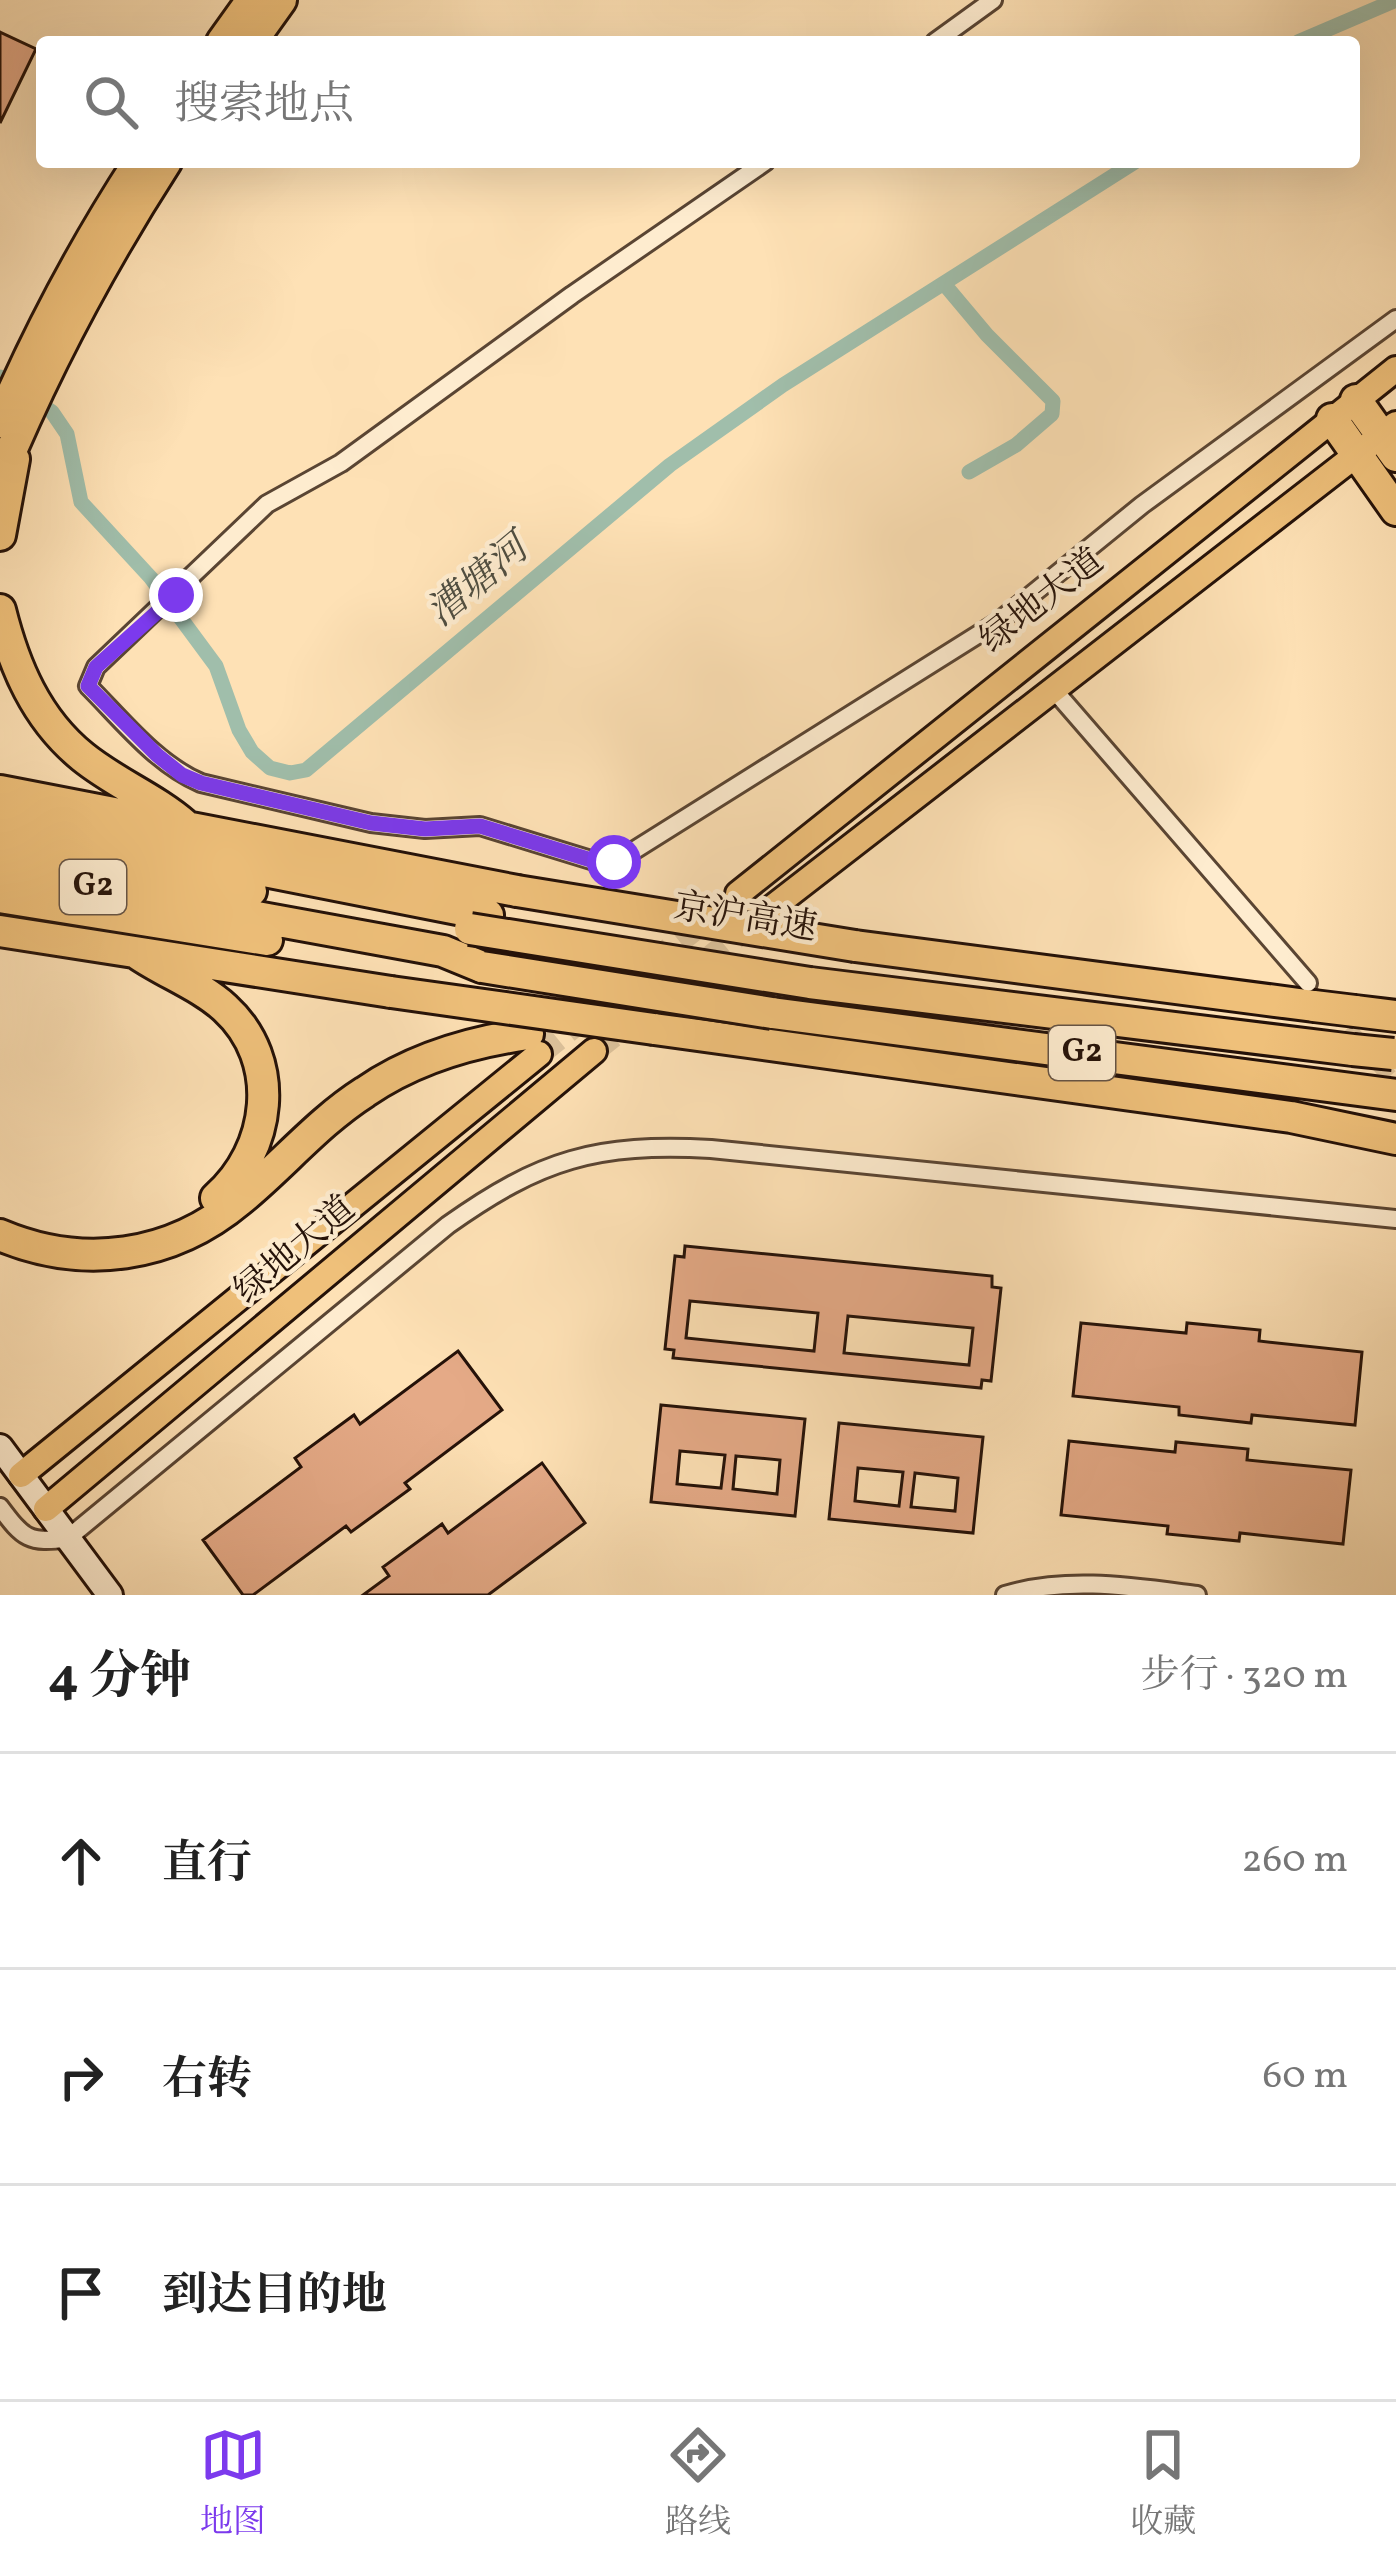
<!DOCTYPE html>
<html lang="zh">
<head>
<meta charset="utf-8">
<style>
  body { margin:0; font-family:Vollkorn,"Noto Serif SC",serif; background:#f6f6f6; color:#222 }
  .stop { position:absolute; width:36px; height:36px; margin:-27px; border:9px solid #7c3aed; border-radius:50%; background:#fff }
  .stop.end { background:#7c3aed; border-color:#fff; box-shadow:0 3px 12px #0008 }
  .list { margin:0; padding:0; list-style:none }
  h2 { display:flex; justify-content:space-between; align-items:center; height:156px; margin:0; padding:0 48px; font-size:51px }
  h2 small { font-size:39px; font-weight:400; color:#767676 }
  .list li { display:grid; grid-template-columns:78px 1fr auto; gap:36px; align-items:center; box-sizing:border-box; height:216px; padding:0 48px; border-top:3px solid #e0e0e0 }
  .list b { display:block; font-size:45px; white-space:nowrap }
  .list em { font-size:39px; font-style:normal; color:#767676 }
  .icon { flex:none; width:66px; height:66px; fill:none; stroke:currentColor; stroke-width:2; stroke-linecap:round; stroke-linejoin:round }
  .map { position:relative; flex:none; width:1396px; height:1595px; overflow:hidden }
  .search { position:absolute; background:#fff; box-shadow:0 12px 48px #0002; left:36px; right:36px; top:36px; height:132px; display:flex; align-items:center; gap:30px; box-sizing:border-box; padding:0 42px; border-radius:12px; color:#767676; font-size:45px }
  .sheet { height:804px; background:#fff }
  nav { display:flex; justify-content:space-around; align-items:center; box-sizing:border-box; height:168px; border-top:3px solid #e0e0e0; background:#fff; font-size:33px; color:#767676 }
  nav a { display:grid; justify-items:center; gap:6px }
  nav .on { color:#7c3aed }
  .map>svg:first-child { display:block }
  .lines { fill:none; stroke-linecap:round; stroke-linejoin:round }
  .canal { stroke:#a0beab; stroke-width:15 }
  .building { fill:#e5aa87; stroke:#241108; stroke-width:3; fill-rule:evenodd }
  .street-tunnel { stroke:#ddc29b; stroke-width:16; stroke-dasharray:16 8; stroke-linecap:butt }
  .primary-tunnel { stroke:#ddc29b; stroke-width:24; stroke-dasharray:24 12; stroke-linecap:butt }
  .street-casing { stroke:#5a4533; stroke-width:22 }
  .secondary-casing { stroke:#241108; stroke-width:30 }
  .primary-casing { stroke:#241108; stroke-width:30 }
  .highway-casing { stroke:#241108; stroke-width:36 }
  .street { stroke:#feeccf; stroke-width:16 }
  .secondary { stroke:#feeccf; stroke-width:24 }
  .primary { stroke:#efc07a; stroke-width:24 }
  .highway { stroke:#efc07a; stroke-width:30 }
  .highway-bridge-casing { stroke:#241108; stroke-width:36; stroke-linecap:butt }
  .highway-bridge { stroke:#efc07a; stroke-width:30 }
  .route { stroke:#7c3aed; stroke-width:15 }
  .labels { text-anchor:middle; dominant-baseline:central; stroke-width:9; stroke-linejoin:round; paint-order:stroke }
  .shield { fill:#feeccf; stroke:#655344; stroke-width:3 }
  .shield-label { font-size:33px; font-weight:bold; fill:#241108 }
  .street-label { font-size:36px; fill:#241108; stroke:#feeccf }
  .water-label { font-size:39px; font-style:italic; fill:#4f4e41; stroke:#feeccf }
</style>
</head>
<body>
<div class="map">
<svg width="1396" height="1595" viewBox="0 0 1396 1595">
  <rect width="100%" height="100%" fill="#fee1b5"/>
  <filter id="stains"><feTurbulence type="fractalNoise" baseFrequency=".00167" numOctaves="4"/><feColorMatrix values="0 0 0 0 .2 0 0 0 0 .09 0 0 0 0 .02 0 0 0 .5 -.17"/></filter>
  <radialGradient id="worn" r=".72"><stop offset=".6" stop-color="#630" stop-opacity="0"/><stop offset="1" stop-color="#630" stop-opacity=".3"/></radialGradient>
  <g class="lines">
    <path class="canal" d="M 1298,42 L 1396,0
      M 945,285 L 987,335 L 1053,401 L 1052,414 L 1016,445 L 969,472
      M 0,377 L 52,412 L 67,434 L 81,502 L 151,578 L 216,666 L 239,730 L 252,752 L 270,768 L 290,773 L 306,770 L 670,465 L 783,385 L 1135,162"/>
  </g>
  <path class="building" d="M 0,32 L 36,49 L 0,123 Z
    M 685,1246 L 992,1276 L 992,1287 L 1001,1288 L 991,1381 L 982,1380 L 981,1388 L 673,1358 L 674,1350 L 665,1349 L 675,1256 L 684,1257 ZM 690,1301 L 818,1313 L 814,1351 L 686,1338 ZM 848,1316 L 973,1328 L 969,1365 L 844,1353 Z
    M 1081,1323 L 1186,1333 L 1187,1323 L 1260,1330 L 1259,1341 L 1362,1352 L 1355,1425 L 1252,1415 L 1251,1423 L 1179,1415 L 1179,1407 L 1073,1396 Z
    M 458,1351 L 502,1410 L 405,1483 L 410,1489 L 351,1532 L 346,1526 L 253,1595 L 243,1595 L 203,1540 L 301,1467 L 295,1458 L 354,1415 L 360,1424 Z
    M 661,1405 L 805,1419 L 795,1516 L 651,1502 ZM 680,1451 L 725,1455 L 721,1488 L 677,1484 ZM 736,1456 L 780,1460 L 777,1494 L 733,1489 Z
    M 839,1423 L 983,1437 L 973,1533 L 829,1519 ZM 858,1468 L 903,1472 L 899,1506 L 855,1501 ZM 915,1473 L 958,1478 L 955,1511 L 911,1507 Z
    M 1069,1441 L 1175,1452 L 1176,1442 L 1248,1449 L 1247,1460 L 1351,1470 L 1343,1544 L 1240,1533 L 1239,1541 L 1167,1534 L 1168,1526 L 1061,1515 Z
    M 542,1463 L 585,1523 L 488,1595 L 363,1595 L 389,1576 L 383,1567 L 442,1524 L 448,1533 Z"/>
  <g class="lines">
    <path class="street-tunnel" d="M 1332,1010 L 1396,1084"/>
    <path class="primary-tunnel" d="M 594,1051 L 773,907
      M 539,1054 L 738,894"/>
    <g class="street-casing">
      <path id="street" d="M 935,42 L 993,0
        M 765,162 L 572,295 L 341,463 L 267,504 L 96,667 L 88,686 C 122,720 156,764 201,783 L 371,823 L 425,829 L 480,826 L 604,864 L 614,863 L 998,622 L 1142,505 L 1396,319
        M 1054,690 L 1308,983
        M 0,1507 C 23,1538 29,1544 68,1538 L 448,1225 C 541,1159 596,1143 711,1149 L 1396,1219
        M 1005,1595 C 1067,1576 1134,1587 1197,1595"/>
    </g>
    <g class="secondary-casing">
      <path id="secondary" d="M 0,1447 L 110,1595"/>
    </g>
    <g class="primary-casing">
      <path id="primary" d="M 738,894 L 1396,369
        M 773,907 L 1396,424
        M 21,1475 L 539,1054
        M 46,1509 L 594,1051"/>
    </g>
    <g class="highway-casing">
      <path id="highway" d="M 222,42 L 252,0
        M 251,42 L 281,0
        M 1356,400 L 1396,456
        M 1332,419 L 1396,510
        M 0,422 C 39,331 85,245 139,162
        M 0,477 C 46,366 101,263 166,162
        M 0,535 L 14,459
        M 0,610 C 14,666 36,719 83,757 C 115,783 154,798 185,825
        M 0,791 L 517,891
        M 0,819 L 488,915
        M 0,843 L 251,891
        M 0,870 L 443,951 L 482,967
        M 0,897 L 267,940
        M 0,931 L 391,992
        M 855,946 L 1314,1006
        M 138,954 C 166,973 201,986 225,1008 C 283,1061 271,1150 216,1198
        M 810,983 L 1353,1050
        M 1355,1011 L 1396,1016
        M 772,1013 L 1396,1095
        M 654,1029 L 1291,1117 L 1396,1139
        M 0,1235 C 83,1270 171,1258 240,1200 C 283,1165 318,1122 365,1092 C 413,1059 470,1042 528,1034"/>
    </g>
    <use href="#street" class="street"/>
    <use href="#secondary" class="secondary"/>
    <use href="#primary" class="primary"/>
    <use href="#highway" class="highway"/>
    <g class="highway-bridge-casing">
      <path id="highway-bridge" d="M 517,891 L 855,946
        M 470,929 L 810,983
        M 482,967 L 772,1013
        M 391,992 L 654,1029
        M 1314,1006 L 1355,1011
        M 1353,1050 L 1393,1054"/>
    </g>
    <use href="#highway-bridge" class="highway-bridge"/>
  </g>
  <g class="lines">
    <path class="route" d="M 176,595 L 96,667 L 88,686 L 157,755 L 182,775 L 201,783 L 371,823 L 425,829 L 480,826 L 604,864 L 614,862"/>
  </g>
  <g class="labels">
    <g class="shield">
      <rect x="60" y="860" width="66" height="54" rx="9"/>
      <rect x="1049" y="1026" width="66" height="54" rx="9"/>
    </g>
    <g class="shield-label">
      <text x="93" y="887">G2</text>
      <text x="1082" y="1053">G2</text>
    </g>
    <g class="street-label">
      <text transform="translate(1043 602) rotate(-38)">绿地大道</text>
      <text transform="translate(745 919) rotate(9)">京沪高速</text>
      <text transform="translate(296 1251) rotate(-40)">绿地大道</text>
    </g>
    <g class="water-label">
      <text transform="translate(479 582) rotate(-40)">漕塘河</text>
    </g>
  </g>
  <rect width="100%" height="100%" filter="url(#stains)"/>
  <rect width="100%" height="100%" fill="url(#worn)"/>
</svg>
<div class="stop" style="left:614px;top:862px"></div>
<div class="stop end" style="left:176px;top:595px"></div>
<div class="search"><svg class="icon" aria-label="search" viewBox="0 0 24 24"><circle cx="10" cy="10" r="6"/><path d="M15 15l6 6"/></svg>搜索地点</div>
</div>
<section class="sheet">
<h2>4 分钟<small>步行 · 320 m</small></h2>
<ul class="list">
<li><svg class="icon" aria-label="ahead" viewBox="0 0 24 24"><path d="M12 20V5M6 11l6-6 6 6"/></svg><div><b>直行</b></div><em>260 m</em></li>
<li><svg class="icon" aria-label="right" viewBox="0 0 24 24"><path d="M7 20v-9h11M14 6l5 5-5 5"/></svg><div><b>右转</b></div><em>60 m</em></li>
<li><svg class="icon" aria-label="arrive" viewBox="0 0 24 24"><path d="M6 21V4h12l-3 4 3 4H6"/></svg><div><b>到达目的地</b></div></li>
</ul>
</section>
<nav>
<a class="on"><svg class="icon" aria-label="map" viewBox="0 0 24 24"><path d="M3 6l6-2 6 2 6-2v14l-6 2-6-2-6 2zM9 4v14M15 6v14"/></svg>地图</a>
<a><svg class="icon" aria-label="directions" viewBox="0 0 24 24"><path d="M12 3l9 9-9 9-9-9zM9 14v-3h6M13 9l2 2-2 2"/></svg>路线</a>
<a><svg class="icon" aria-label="saved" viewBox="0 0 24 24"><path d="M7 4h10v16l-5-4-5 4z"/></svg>收藏</a>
</nav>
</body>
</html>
